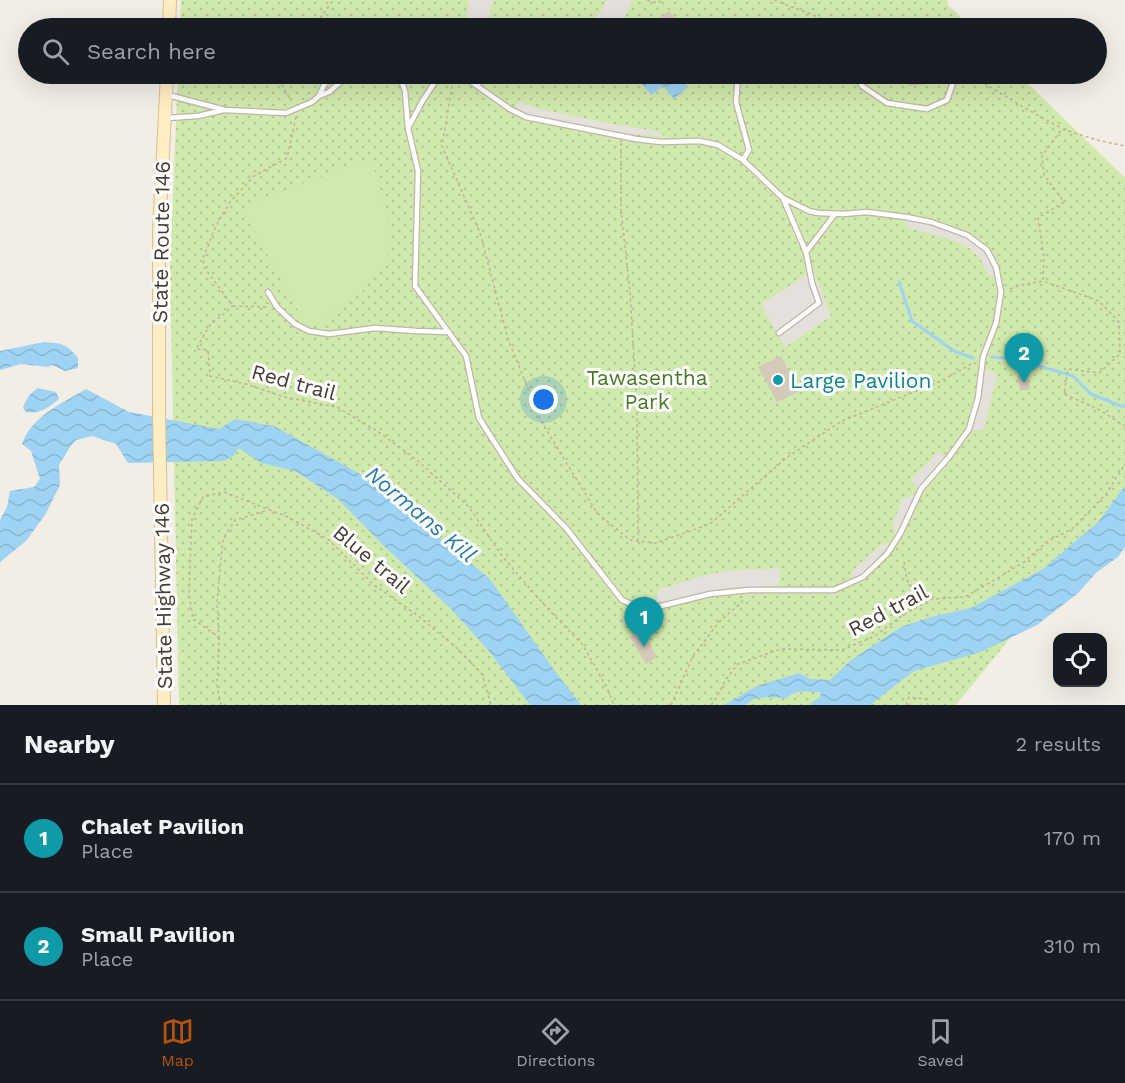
<!DOCTYPE html>
<html lang="en">
<head>
<meta charset="utf-8">
<style>
  body { margin:0; font-family:"Work Sans",sans-serif; background:#20242c; color:#f1f3f6 }
  .controls { position:absolute; right:18px; bottom:18px; display:grid; overflow:hidden; border-radius:12px; box-shadow:0 6px 24px #0002 }
  .controls button { width:54px; height:54px; display:grid; place-items:center; padding:0; border:0; border-bottom:2px solid #363941; background:#171b24; color:#f1f3f6; font:30px sans-serif }
  .you { position:absolute; left:544px; top:400px; width:21px; height:21px; margin:-15px; border:4px solid #fff; border-radius:50%; background:#1a73e8; box-shadow:0 0 0 9px #1a73e833 }
  .badge { display:grid; place-items:center; width:39px; height:39px; border-radius:50%; background:#b45309; color:#fff; font-size:20px; font-weight:700 }
  .pin { position:absolute; translate:-50% -50px; filter:drop-shadow(0 2px 3px #0008) }
  .pin::after { content:''; position:absolute; top:32px; width:21px; height:18px; background:inherit; clip-path:polygon(0 0,100% 0,50% 100%) }
  .list { margin:0; padding:0; list-style:none }
  h2 { display:flex; justify-content:space-between; align-items:center; height:78px; margin:0; padding:0 24px; font-size:26px }
  h2 small { font-size:20px; font-weight:400; color:#9ea1a6 }
  .list li { display:grid; grid-template-columns:39px 1fr auto; gap:18px; align-items:center; box-sizing:border-box; height:108px; padding:0 24px; border-top:2px solid #363941 }
  .list b { display:block; font-size:22px; white-space:nowrap }
  .list p { margin:0; font-size:20px; white-space:nowrap; color:#9ea1a6 }
  .list em { font-size:20px; font-style:normal; color:#9ea1a6 }
  .icon { flex:none; width:33px; height:33px; fill:none; stroke:currentColor; stroke-width:2; stroke-linecap:round; stroke-linejoin:round }
  .map { position:relative; flex:none; width:1125px; height:705px; overflow:hidden }
  .search { position:absolute; background:#171b24; box-shadow:0 6px 24px #0002; left:18px; right:18px; top:18px; height:66px; display:flex; align-items:center; gap:15px; box-sizing:border-box; padding:0 21px; border-radius:33px; color:#9ea1a6; font-size:22px }
  .sheet { height:294px; background:#171b24 }
  nav { display:flex; justify-content:space-around; align-items:center; box-sizing:border-box; height:84px; border-top:2px solid #363941; background:#171b24; font-size:16px; color:#9ea1a6 }
  nav a { display:grid; justify-items:center; gap:3px }
  nav .on { color:#b45309 }
  .map>svg:first-child { display:block }
  .grass { fill:url(#grass-dots) }
  .pitch { fill:#d0e9ac }
  .parking { fill:#e4e1dd }
  .water { fill:url(#water-waves) }
  .lines { fill:none; stroke-linecap:round; stroke-linejoin:round }
  .stream { stroke:#9ed3f3; stroke-width:3 }
  .building { fill:#d5caba }
  .lane-casing { stroke:#bfb6a7; stroke-width:7 }
  .secondary-casing { stroke:#d5c293; stroke-width:14 }
  .path { stroke:#c1b198; stroke-width:1.5; stroke-dasharray:3 3; stroke-linecap:butt }
  .lane { stroke:#fff; stroke-width:4.5 }
  .secondary { stroke:#ffeec3; stroke-width:12 }
  .culture-dot { fill:#0f9aa8; stroke:#fff; stroke-width:2 }
  .labels { text-anchor:middle; dominant-baseline:central; stroke-width:6; stroke-linejoin:round; paint-order:stroke }
  .street-label { font-size:21px; fill:#463e34; stroke:#fff }
  .park-label { font-size:21px; fill:#487a25; stroke:#fff }
  .culture-label { font-size:21px; fill:#0d838f; stroke:#fff; text-anchor:start }
  .water-label { font-size:22px; font-style:italic; fill:#287aae; stroke:#fff }
</style>
</head>
<body>
<div class="map">
<svg width="1125" height="705" viewBox="0 0 1125 705">
  <defs>
    <pattern id="grass-dots" width="8" height="8" patternUnits="userSpaceOnUse" patternTransform="scale(1.5)"><rect width="8" height="8" fill="#d0e9ac"/><path d="M2 2h.1M6 6h.1" fill="none" stroke="#b4c995" stroke-width="1.8" stroke-linecap="round"/></pattern>
    <pattern id="water-waves" width="16" height="10" patternUnits="userSpaceOnUse" patternTransform="scale(1.5)"><rect width="16" height="10" fill="#9ed3f3"/><path d="M0 5q4-4 8 0t8 0" fill="none" stroke="#89b6d1"/></pattern>
  </defs>
  <rect width="100%" height="100%" fill="#f3eee5"/>
  <path class="grass" d="M 181,0 L 947,0 L 948,5 L 972,28 L 180,28 Z
    M 178,74 L 1018,74 L 1125,178 L 1125,496 L 956,705 L 179,705 L 170,267 Z"/>
  <path class="pitch" d="M 371,158 L 384,201 L 391,236 L 387,258 L 362,292 L 322,322 L 307,327 L 245,214 L 250,203 Z"/>
  <path class="parking" d="M 468,0 L 493,0 L 489,17 L 472,28 L 467,28 Z
    M 606,0 L 631,0 L 628,11 L 618,28 L 582,28 L 600,13 Z
    M 519,102 L 539,109 L 612,124 L 655,131 L 667,137 L 631,134 L 556,121 L 529,114 L 515,109 Z
    M 904,219 L 921,222 L 964,236 L 980,247 L 988,258 L 996,278 L 988,274 L 980,258 L 969,248 L 950,239 L 909,228 Z
    M 813,270 L 831,316 L 785,347 L 761,305 Z
    M 984,368 L 997,375 L 984,429 L 970,432 Z
    M 939,451 L 946,458 L 918,488 L 911,480 Z
    M 916,494 L 895,536 L 893,522 L 903,499 Z
    M 891,542 L 877,560 L 861,575 L 850,580 L 854,569 L 881,545 Z
    M 780,568 L 779,586 L 736,587 L 699,594 L 655,605 L 658,590 L 702,576 L 727,571 Z"/>
  <path class="water" d="M 648,74 L 680,74 L 678,75 L 688,87 L 674,99 L 663,86 L 651,95 L 639,81 Z
    M 44,342 C 61,343 67,344 78,358 L 78,368 L 65,371 L 52,365 L 47,367 L 21,364 L 0,370 L 0,351 Z
    M 38,388 L 56,392 L 59,399 C 48,408 40,414 26,412 L 23,408 C 26,399 30,393 38,388 Z
    M 86,389 L 129,412 L 219,429 L 235,419 L 274,426 L 378,484 L 430,530 L 489,578 L 555,671 L 581,705 L 530,705 L 488,650 L 450,608 L 381,543 L 338,499 L 295,471 L 261,463 L 239,448 L 233,456 L 224,461 L 128,463 L 116,444 L 92,436 L 76,440 L 70,447 L 59,465 L 60,485 L 45,515 L 26,541 L 0,562 L 0,520 L 7,507 L 10,491 L 34,487 L 40,479 L 31,451 L 22,444 C 32,416 61,404 86,389 Z
    M 1125,486 L 1125,547 L 1118,557 L 1097,572 L 1077,594 L 1037,625 L 981,652 L 914,671 L 870,705 L 809,705 L 821,696 L 820,692 C 806,693 798,688 787,698 L 767,697 L 754,699 L 745,705 L 724,705 L 757,686 L 799,673 L 810,679 L 830,680 L 850,661 L 901,627 L 931,617 L 971,608 L 1043,569 L 1099,521 Z"/>
  <g class="lines">
    <path class="stream" d="M 899,282 L 912,321 L 954,351 L 973,358
      M 992,357 L 1015,359 L 1073,376 L 1091,394 L 1121,406 L 1125,406"/>
  </g>
  <path class="building" d="M 669,11 L 684,28 L 646,28 Z
    M 904,74 L 942,74 L 939,83 L 908,86 Z
    M 781,356 L 798,392 L 777,402 L 758,367 Z
    M 1027,374 L 1030,389 L 1020,391 L 1018,376 Z
    M 643,630 L 657,657 L 646,664 L 630,637 Z"/>
  <g class="lines">
    <g class="lane-casing">
      <path id="lane" d="M 775,28 L 785,24 L 801,28
        M 399,74 L 405,91 L 408,128
        M 450,74 L 435,82 L 423,100 L 408,128 L 418,171 L 415,286 L 466,356 L 479,418 L 518,479 L 566,528 L 622,600 L 645,610 L 710,594 L 749,590 L 834,590 L 863,577 L 887,554 L 900,534 L 921,489 L 949,457 L 969,429 L 978,398 L 983,357 L 996,323 L 1001,292 L 996,267 L 987,250 L 967,235 L 931,222 L 906,217 L 867,212 L 843,214 L 818,213 L 809,211 L 783,198 L 743,160 L 718,145 L 700,141 L 661,142 L 636,139 L 526,117 L 510,109 L 460,74
        M 738,74 L 736,102 L 749,150 L 743,160
        M 856,74 L 862,86 L 887,103 L 927,109 L 947,100 L 956,74
        M 477,85 L 486,74
        M 168,95 L 225,110 L 286,113 L 312,102 L 319,96 L 329,92 L 344,79 L 346,74
        M 319,96 L 324,85 L 334,74
        M 167,118 L 198,116 L 224,110
        M 806,252 L 835,214
        M 268,292 L 277,307 L 295,324 L 309,331 L 329,334 L 375,328 L 416,331 L 448,332
        M 779,333 L 819,303 L 812,283 L 806,252 L 783,198"/>
    </g>
    <g class="secondary-casing">
      <path id="secondary" d="M 169,28 L 170,0
        M 164,705 L 159,411 L 159,230 L 167,74"/>
    </g>
    <path class="path" d="M 647,0 L 657,3 L 663,0
      M 774,0 L 808,13 L 844,28
      M 313,28 L 333,0
      M 286,74 L 281,83 L 291,101
      M 969,74 L 1023,107 L 1061,128
      M 453,80 L 442,146 L 480,233 L 508,339 L 541,421 L 597,513 L 630,540 L 656,543 L 710,524 L 786,458 L 842,421 L 941,381 L 973,363
      M 296,117 L 287,158 L 254,176 L 230,202 L 216,226 L 203,258 L 204,267 L 233,306 L 210,325 L 196,349 L 208,350 L 210,376 L 246,384 L 284,397 L 337,407 L 380,433 L 418,461 L 469,507 L 502,556 L 545,606 L 583,645 L 607,688 L 614,705
      M 621,143 L 621,210 L 630,292 L 637,407 L 638,540
      M 1043,280 L 1044,257 L 1038,218 L 1064,202 L 1044,175 L 1042,156 L 1062,129 L 1097,140 L 1125,146
      M 1010,289 L 1025,284 L 1043,281 L 1099,301 L 1119,322 L 1120,354 L 1099,373 L 1068,369 L 1064,394 L 1098,409 L 1125,426
      M 233,306 L 267,307
      M 904,562 L 907,580 L 923,603
      M 219,638 L 217,602 L 223,539 L 235,520 L 268,510
      M 221,705 L 217,686 L 219,639 L 216,635 L 193,619 L 189,594 L 192,519 L 203,497 L 224,492 L 288,517 L 329,540 L 374,585 L 417,615 L 458,649 L 482,674 L 491,705
      M 671,705 L 693,656 L 719,622 L 741,603 L 744,598
      M 711,705 L 717,697 L 726,679 L 738,664 L 781,649 L 842,650 L 875,636 L 900,617 L 932,599 L 965,597 L 1001,576 L 1024,562 L 1048,541 L 1072,529 L 1106,494 L 1125,464
      M 906,705 L 909,697 L 926,699 L 928,705"/>
    <use href="#lane" class="lane"/>
    <use href="#secondary" class="secondary"/>
  </g>
  <circle class="culture-dot" cx="778" cy="380" r="6"/>
  <g class="labels">
    <g class="street-label">
      <text transform="translate(161 242) rotate(-89)">State Route 146</text>
      <text transform="translate(294 382) rotate(15)">Red trail</text>
      <text transform="translate(372 559) rotate(40)">Blue trail</text>
      <text transform="translate(163 596) rotate(-91)">State Highway 146</text>
      <text transform="translate(888 610) rotate(-28)">Red trail</text>
    </g>
    <g class="park-label">
      <text x="647" y="377">Tawasentha<tspan x="647" dy="24">Park</tspan></text>
    </g>
    <g class="culture-label">
      <text x="790" y="380">Large Pavilion</text>
    </g>
    <g class="water-label">
      <text transform="translate(421 514) rotate(40)">Normans Kill</text>
    </g>
  </g>
</svg>
<div class="controls">
<button><svg class="icon" aria-label="locate" viewBox="0 0 24 24"><circle cx="12" cy="12" r="6"/><path d="M12 2v4M12 18v4M2 12h4M18 12h4"/></svg></button>
</div>
<div class="you"></div>
<div class="pin badge" style="left:644px;top:647px;background:#0f9aa8">1</div>
<div class="pin badge" style="left:1024px;top:383px;background:#0f9aa8">2</div>
<div class="search"><svg class="icon" aria-label="search" viewBox="0 0 24 24"><circle cx="10" cy="10" r="6"/><path d="M15 15l6 6"/></svg>Search here</div>
</div>
<section class="sheet">
<h2>Nearby<small>2 results</small></h2>
<ul class="list">
<li><span class="badge" style="background:#0f9aa8">1</span><div><b>Chalet Pavilion</b><p>Place</p></div><em>170 m</em></li>
<li><span class="badge" style="background:#0f9aa8">2</span><div><b>Small Pavilion</b><p>Place</p></div><em>310 m</em></li>
</ul>
</section>
<nav>
<a class="on"><svg class="icon" aria-label="map" viewBox="0 0 24 24"><path d="M3 6l6-2 6 2 6-2v14l-6 2-6-2-6 2zM9 4v14M15 6v14"/></svg>Map</a>
<a><svg class="icon" aria-label="directions" viewBox="0 0 24 24"><path d="M12 3l9 9-9 9-9-9zM9 14v-3h6M13 9l2 2-2 2"/></svg>Directions</a>
<a><svg class="icon" aria-label="saved" viewBox="0 0 24 24"><path d="M7 4h10v16l-5-4-5 4z"/></svg>Saved</a>
</nav>
</body>
</html>
